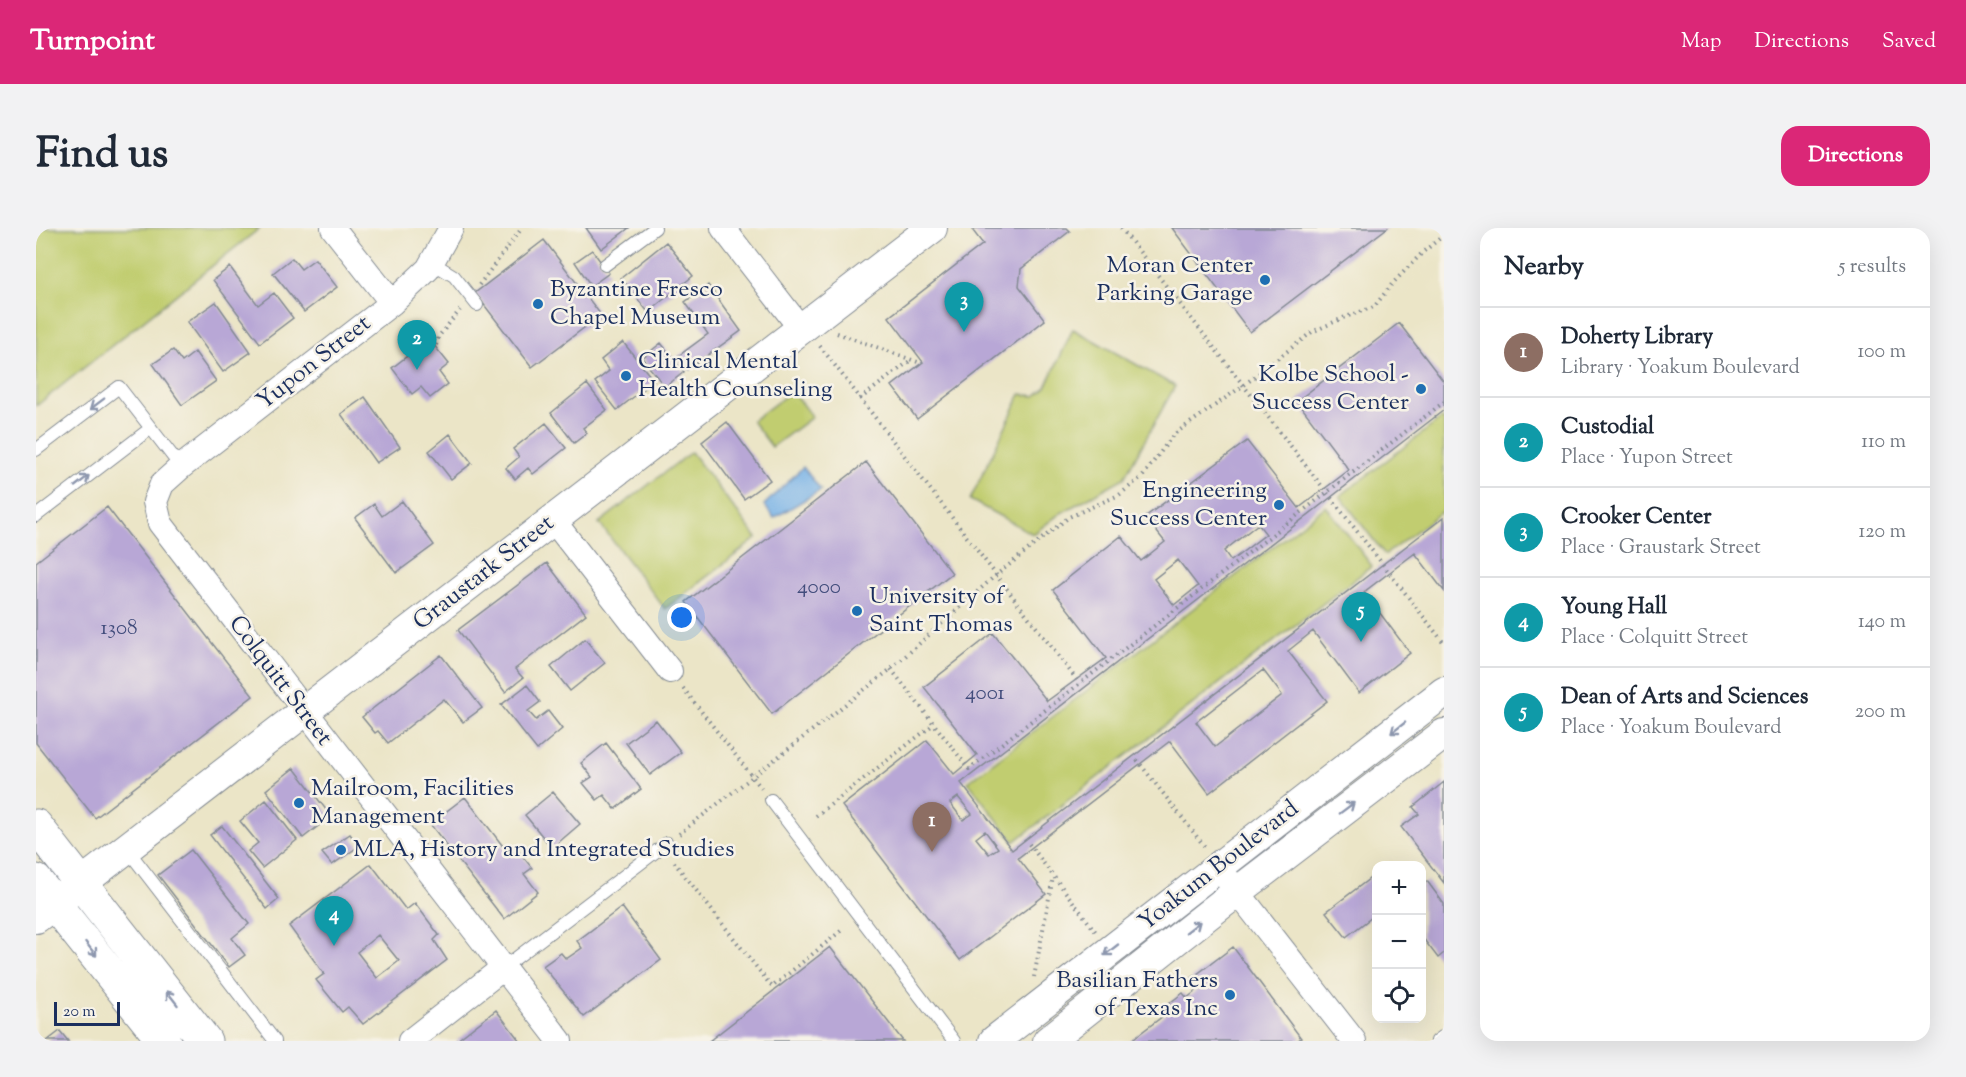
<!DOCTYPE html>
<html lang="en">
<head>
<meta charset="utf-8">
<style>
  body { margin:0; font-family:"Sorts Mill Goudy",serif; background:#f2f2f3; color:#1f2937 }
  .controls { position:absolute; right:18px; bottom:18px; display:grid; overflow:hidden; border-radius:12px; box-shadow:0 6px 24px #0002 }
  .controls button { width:54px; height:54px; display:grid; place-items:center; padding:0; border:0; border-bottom:2px solid #e0e1e3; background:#fff; color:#1f2937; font:30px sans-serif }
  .scale { position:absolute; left:18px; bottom:15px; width:66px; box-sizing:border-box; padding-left:6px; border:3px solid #1b2f5e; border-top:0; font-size:16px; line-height:21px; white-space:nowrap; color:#1b2f5e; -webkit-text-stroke:4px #f7f3e8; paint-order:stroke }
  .you { position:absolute; left:646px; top:390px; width:21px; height:21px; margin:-15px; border:4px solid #fff; border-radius:50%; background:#1a73e8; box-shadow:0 0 0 9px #1a73e833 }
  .badge { display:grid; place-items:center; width:39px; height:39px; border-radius:50%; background:#db2777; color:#fff; font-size:20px; font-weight:700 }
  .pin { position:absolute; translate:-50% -50px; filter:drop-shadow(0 2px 3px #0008) }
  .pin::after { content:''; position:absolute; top:32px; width:21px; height:18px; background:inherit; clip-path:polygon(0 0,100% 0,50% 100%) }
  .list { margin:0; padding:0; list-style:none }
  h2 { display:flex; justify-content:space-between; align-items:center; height:78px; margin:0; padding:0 24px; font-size:26px }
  h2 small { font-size:20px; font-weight:400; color:#747a83 }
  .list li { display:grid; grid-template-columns:39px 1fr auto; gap:18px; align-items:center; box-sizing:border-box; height:90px; padding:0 24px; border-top:2px solid #e0e1e3 }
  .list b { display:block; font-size:22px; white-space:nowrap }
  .list p { margin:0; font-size:20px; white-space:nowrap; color:#747a83 }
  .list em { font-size:20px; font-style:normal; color:#747a83 }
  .icon { flex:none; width:33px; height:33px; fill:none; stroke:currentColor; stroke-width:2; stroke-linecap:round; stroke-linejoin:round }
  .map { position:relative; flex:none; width:1408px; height:813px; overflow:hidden; border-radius:18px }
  header { display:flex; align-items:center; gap:36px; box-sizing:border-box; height:84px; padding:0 30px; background:#db2777; color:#fff }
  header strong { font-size:28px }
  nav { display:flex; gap:33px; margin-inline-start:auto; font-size:21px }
  .intro { display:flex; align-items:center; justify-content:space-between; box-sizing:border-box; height:144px; padding:0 36px }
  h1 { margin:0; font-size:42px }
  .button { padding:15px 27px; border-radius:18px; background:#db2777; color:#fff; font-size:21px; font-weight:700 }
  main { display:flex; gap:36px; padding:0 36px }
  aside { flex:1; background:#fff; border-radius:18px; box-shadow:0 6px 24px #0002 }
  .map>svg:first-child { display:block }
  .green { fill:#c1cd6f; stroke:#6e7e66; stroke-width:1.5 }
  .water { fill:#75b0e6; stroke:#4870a2; stroke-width:1.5 }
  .building { fill:#b8a7d6; fill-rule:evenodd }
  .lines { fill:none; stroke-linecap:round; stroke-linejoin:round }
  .service-casing { stroke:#838a92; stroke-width:14 }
  .minor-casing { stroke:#838a92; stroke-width:26 }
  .tertiary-casing { stroke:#838a92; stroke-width:32 }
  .secondary-casing { stroke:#838a92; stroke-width:35 }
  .path { stroke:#838a92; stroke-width:4; stroke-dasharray:1.5 4.5; stroke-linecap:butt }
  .service { stroke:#fff; stroke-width:12 }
  .minor { stroke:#fff; stroke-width:24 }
  .tertiary { stroke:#fff; stroke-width:30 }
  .secondary { stroke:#fff; stroke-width:33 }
  .oneway { stroke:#8d97ae }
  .poi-dot { fill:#1f6fb2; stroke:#f7f3e8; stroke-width:2 }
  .labels { text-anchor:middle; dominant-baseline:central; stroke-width:5; stroke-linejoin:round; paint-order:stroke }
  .number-label { font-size:21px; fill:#424d7c }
  .poi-label { font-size:24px; fill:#1b2f5e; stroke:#f7f3e8; text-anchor:start }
  .street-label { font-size:24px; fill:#1b2f5e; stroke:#f7f3e8 }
</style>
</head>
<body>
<header>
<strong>Turnpoint</strong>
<nav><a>Map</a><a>Directions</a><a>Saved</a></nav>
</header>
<div class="intro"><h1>Find us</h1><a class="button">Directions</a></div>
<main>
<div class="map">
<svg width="1408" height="813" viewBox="0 0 1408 813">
  <rect width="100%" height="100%" fill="#f7f3e8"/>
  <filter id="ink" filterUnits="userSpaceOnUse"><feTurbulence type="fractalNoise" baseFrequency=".0167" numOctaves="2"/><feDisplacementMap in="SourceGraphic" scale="12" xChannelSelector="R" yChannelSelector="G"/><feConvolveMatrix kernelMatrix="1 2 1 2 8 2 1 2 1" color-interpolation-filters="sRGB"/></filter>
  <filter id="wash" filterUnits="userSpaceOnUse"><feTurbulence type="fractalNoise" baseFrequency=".008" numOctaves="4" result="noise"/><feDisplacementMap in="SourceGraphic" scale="24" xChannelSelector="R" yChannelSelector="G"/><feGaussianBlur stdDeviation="1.35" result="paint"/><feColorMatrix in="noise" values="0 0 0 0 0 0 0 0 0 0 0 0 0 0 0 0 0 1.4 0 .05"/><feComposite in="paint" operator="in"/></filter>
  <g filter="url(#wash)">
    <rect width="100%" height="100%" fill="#ebe5c7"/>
    <path class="green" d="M 0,0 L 224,0 L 0,178 Z
      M 1037,101 L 1139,158 L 1088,250 L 1025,285 L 997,306 L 934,272 L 985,166 L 999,168 L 1010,159 Z
      M 756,163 L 776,189 L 736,219 L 716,193 Z
      M 1406,190 L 1408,193 L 1408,282 L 1349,327 L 1304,268 Z
      M 655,224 L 721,310 L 629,381 L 563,295 Z
      M 1290,278 L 1336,338 L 978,614 L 932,554 Z"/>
    <path class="water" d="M 767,239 L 785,262 L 738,290 L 728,277 Z"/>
    <g id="blocks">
      <path class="building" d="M 550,0 L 593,0 L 565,21 Z
        M 941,0 L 1031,0 L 1034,3 L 985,41 L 983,58 L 1009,92 L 881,191 L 856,158 L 887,134 L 853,89 L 947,16 L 937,3 Z
        M 1136,0 L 1351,0 L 1214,104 Z
        M 508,12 L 565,87 L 496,139 L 439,65 Z
        M 630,14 L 657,48 L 612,84 L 585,50 Z
        M 556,22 L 573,45 L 555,58 L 539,34 Z
        M 256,30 L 265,41 L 279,31 L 301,59 L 268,84 L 237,45 Z
        M 194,39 L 222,77 L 238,65 L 257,90 L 224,115 L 177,52 Z
        M 672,57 L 705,103 L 651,142 L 641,129 L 672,106 L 649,74 Z
        M 180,74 L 215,124 L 187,144 L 151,94 Z
        M 1363,95 L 1408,154 L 1408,182 L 925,555 L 976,622 L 1408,289 L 1408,363 L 1379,325 L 1328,364 L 1374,425 L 1323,465 L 1277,403 L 1252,423 L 1291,473 L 1173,565 L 1134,513 L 982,630 L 1010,666 L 924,732 L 806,578 L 891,512 L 918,546 L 941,527 L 888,459 L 957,405 L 1011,473 L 1070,430 L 1017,362 L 1085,308 L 1105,333 L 1129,314 L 1109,289 L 1211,213 L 1263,280 L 1313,242 L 1261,173 ZM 1222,296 L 1230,306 L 1195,333 L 1188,323 ZM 1142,332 L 1162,358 L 1138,377 L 1118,351 ZM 1227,442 L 1246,467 L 1179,519 L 1160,494 ZM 922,569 L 936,586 L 927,592 L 914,575 ZM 949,603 L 962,620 L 953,626 L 940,610 Z
        M 393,111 L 413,136 L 403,144 L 412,156 L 394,170 L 385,159 L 376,166 L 356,140 Z
        M 587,114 L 618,153 L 581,182 L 559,154 L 573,143 L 565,132 Z
        M 625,115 L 648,144 L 629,159 L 606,130 Z
        M 137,122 L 146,134 L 159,124 L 180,153 L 146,177 L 117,136 Z
        M 551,156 L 571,182 L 547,200 L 551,205 L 538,215 L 515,185 Z
        M 329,169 L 364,219 L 340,235 L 305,186 Z
        M 691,194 L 734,252 L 708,271 L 666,214 Z
        M 510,195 L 530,220 L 497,246 L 492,240 L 479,251 L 470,240 L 483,229 L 477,221 Z
        M 414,206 L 436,235 L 415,251 L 393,223 Z
        M 830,234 L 916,345 L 736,486 L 650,374 Z
        M 366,273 L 398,317 L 360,345 L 319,290 L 338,276 L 346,288 Z
        M 71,279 L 217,468 L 59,590 L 0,515 L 0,334 Z
        M 511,335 L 550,386 L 479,441 L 487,450 L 469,464 L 422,402 Z
        M 549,411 L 569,435 L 534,463 L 515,439 Z
        M 405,427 L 446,480 L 427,494 L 408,471 L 352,515 L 342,503 L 339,505 L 326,489 Z
        M 491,457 L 504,474 L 492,483 L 500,492 L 512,483 L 526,501 L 501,522 L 465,477 Z
        M 620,492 L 645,524 L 614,547 L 590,515 Z
        M 570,515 L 605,561 L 579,581 L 568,567 L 561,572 L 547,555 L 556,549 L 545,535 Z
        M 258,540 L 295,588 L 267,610 L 230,562 Z
        M 1408,554 L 1408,655 L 1365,599 L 1383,586 L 1377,579 Z
        M 517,564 L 544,596 L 516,620 L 489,587 Z
        M 429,569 L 473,626 L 480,620 L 496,640 L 488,646 L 502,664 L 468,691 L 394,596 Z
        M 230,572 L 261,612 L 226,640 L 212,623 L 222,615 L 204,593 Z
        M 186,598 L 243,671 L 231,681 L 174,607 Z
        M 314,606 L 323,618 L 296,637 L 286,625 Z
        M 155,622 L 213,696 L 196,710 L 209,727 L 193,739 L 122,647 Z
        M 335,636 L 370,682 L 379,675 L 403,707 L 398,712 L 411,732 L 327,796 L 312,779 L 306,784 L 280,752 L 288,746 L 253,698 ZM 342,707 L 363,733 L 341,750 L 321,724 Z
        M 1337,648 L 1340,651 L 1340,686 L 1310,709 L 1290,684 Z
        M 1391,653 L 1408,676 L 1408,725 L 1402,730 L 1386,709 L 1386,658 Z
        M 586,679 L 625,732 L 548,789 L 507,738 L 525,725 L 530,731 L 546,720 L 541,713 Z
        M 794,719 L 867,813 L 673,813 Z
        M 1197,719 L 1265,810 L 1261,813 L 1094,813 L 1131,785 L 1127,780 L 1147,765 L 1151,770 L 1164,760 L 1156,750 Z
        M 460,782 L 484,813 L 420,813 Z
        M 24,803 L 32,813 L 11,813 Z"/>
    </g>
  </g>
  <g filter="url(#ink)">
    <use href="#blocks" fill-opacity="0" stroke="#838a92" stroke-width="1.5"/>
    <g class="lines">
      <g class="service-casing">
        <path id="service" d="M 395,34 L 418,48 L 441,77
          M 569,37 L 619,0
          M 0,222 L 83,159 L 145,239
          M 0,288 L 115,200
          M 735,572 L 918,813
          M 91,621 L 239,813
          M 467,740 L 631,615
          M 1401,813 L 1408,808"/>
      </g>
      <g class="minor-casing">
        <path id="minor" d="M 297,0 L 356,75
          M 415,0 L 392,41 L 356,75 L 145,239 L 126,256 L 119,274 L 124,295 L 524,813
          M 687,0 L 765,101
          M 517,292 L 634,443
          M 1190,649 L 1318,813
          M 374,813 L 467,740"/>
      </g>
      <g class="tertiary-casing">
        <path id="tertiary" d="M 0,690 L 896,0
          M 958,813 L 1408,464
          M 1012,813 L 1183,678 L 1408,506"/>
      </g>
      <g class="secondary-casing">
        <path id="secondary" d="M 0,598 L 169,813
          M 0,653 L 128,813"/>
      </g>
      <path class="path" d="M 1085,0 L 1408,415
        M 443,57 L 486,0
        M 801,105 L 882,134
        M 400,117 L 403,108 L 424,82
        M 784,118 L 1044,456
        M 824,171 L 875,132
        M 855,441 L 933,541 L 1408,174
        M 647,460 L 726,561
        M 1101,532 L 1169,619
        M 780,588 L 898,496
        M 643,606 L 855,441 L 959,348 L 1033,289 L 1083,267 L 1107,248 L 1137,207 L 1208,157 L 1276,104 L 1307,90 L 1338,79 L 1356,56 L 1387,24 L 1408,7
        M 993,616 L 1060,704
        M 638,634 L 736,759 L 806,702
        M 998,749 L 1017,649"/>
      <use href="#service" class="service"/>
      <use href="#minor" class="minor"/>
      <use href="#tertiary" class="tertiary"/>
      <use href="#secondary" class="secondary"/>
    </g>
    <defs><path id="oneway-shaft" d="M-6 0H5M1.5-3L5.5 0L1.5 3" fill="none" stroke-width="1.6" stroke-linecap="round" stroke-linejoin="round" transform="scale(1.5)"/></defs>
    <g class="oneway">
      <use href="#oneway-shaft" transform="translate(61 176) rotate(143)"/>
      <use href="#oneway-shaft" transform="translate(46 253) rotate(-38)"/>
      <use href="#oneway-shaft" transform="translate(1362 500) rotate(142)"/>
      <use href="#oneway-shaft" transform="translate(1311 580) rotate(-37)"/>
      <use href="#oneway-shaft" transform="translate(1157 699) rotate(-38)"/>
      <use href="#oneway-shaft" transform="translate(55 721) rotate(52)"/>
      <use href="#oneway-shaft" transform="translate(1075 722) rotate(142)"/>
      <use href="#oneway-shaft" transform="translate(136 770) rotate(-128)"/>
    </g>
  </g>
  <g class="poi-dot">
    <circle cx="1229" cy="52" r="6"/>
    <circle cx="502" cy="76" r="6"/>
    <circle cx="590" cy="148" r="6"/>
    <circle cx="1385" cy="161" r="6"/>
    <circle cx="1243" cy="277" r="6"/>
    <circle cx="821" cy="383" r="6"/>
    <circle cx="263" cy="575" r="6"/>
    <circle cx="305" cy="622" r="6"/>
    <circle cx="1194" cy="767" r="6"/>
  </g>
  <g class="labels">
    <g class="number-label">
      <text x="783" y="360">4000</text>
      <text x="83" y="401">1308</text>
      <text x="949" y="466">4001</text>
    </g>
    <g class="poi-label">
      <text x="1217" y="38" text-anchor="end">Moran Center<tspan x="1217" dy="28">Parking Garage</tspan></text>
      <text x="514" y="62">Byzantine Fresco<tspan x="514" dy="28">Chapel Museum</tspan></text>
      <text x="602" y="134">Clinical Mental<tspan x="602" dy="28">Health Counseling</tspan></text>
      <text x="1373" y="147" text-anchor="end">Kolbe School -<tspan x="1373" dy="28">Success Center</tspan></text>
      <text x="1231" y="263" text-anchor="end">Engineering<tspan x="1231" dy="28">Success Center</tspan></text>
      <text x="833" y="369">University of<tspan x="833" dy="28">Saint Thomas</tspan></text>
      <text x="275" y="561">Mailroom, Facilities<tspan x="275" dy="28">Management</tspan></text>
      <text x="317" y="622">MLA, History and Integrated Studies</text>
      <text x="1182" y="753" text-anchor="end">Basilian Fathers<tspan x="1182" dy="28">of Texas Inc</tspan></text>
    </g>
    <g class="street-label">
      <text transform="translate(278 135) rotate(-38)">Yupon Street</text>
      <text transform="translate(448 345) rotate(-38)">Graustark Street</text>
      <text transform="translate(244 453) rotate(53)">Colquitt Street</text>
      <text transform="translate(1183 638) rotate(-38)">Yoakum Boulevard</text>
    </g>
  </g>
</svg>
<div class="controls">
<button>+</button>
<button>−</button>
<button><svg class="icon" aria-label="locate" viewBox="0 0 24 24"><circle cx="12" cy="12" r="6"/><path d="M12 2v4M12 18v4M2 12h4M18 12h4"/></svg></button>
</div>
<div class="scale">20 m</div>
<div class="you"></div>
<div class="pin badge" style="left:896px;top:624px;background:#8d6e63">1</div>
<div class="pin badge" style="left:381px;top:142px;background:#0f9aa8">2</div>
<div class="pin badge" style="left:928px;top:104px;background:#0f9aa8">3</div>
<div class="pin badge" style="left:298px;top:718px;background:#0f9aa8">4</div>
<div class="pin badge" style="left:1325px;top:414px;background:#0f9aa8">5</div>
</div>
<aside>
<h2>Nearby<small>5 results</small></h2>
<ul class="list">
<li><span class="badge" style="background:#8d6e63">1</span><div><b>Doherty Library</b><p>Library · Yoakum Boulevard</p></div><em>100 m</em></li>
<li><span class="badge" style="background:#0f9aa8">2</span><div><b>Custodial</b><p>Place · Yupon Street</p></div><em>110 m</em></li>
<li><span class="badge" style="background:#0f9aa8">3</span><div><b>Crooker Center</b><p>Place · Graustark Street</p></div><em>120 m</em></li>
<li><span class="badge" style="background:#0f9aa8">4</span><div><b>Young Hall</b><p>Place · Colquitt Street</p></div><em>140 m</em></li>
<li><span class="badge" style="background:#0f9aa8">5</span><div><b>Dean of Arts and Sciences</b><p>Place · Yoakum Boulevard</p></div><em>200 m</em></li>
</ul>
</aside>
</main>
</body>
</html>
